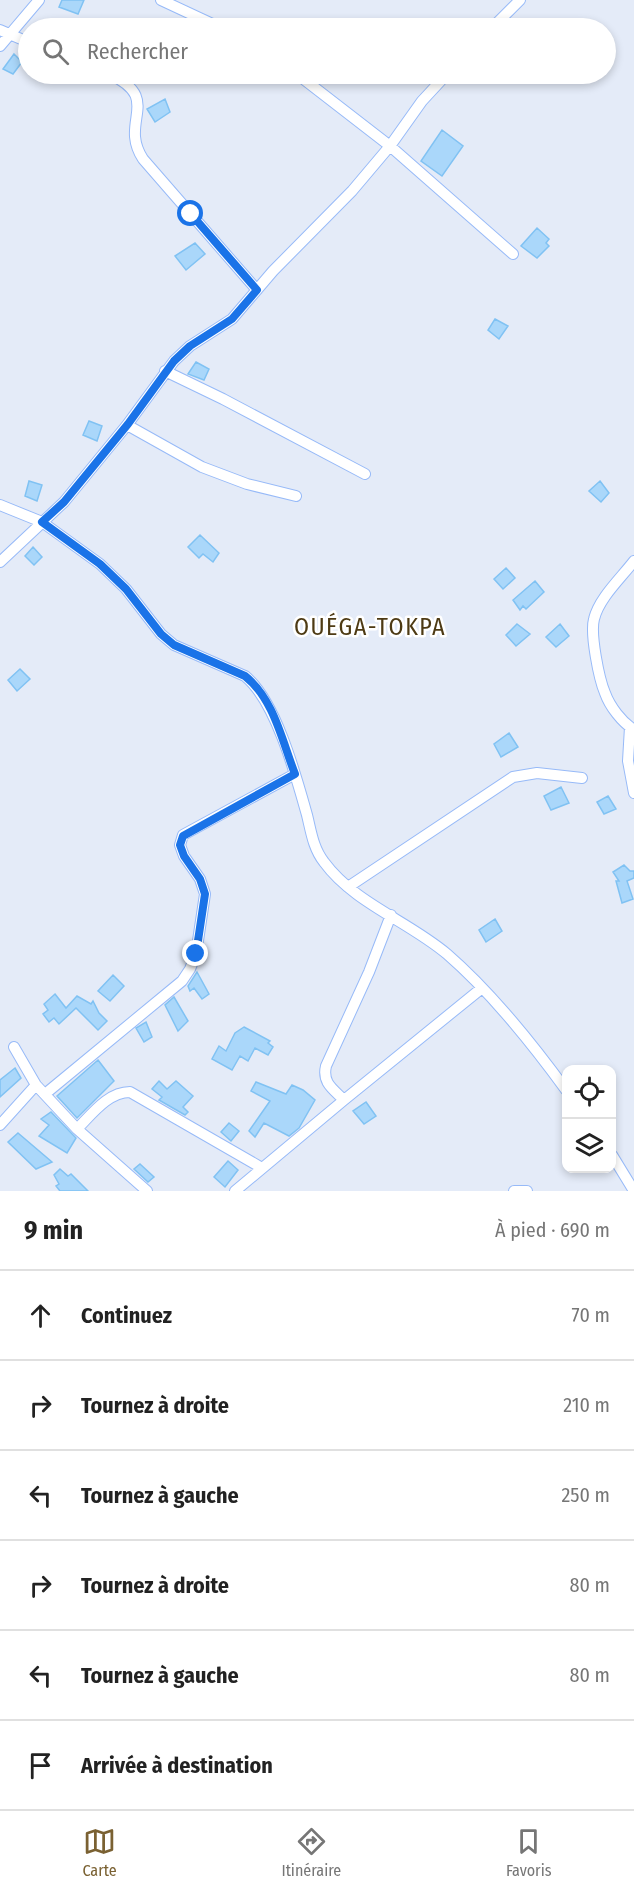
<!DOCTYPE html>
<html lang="fr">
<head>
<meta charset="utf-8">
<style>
  body { margin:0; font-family:"Fira Sans Condensed",sans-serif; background:#f6f6f6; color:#222 }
  .controls { position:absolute; right:18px; bottom:18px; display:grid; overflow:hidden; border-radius:12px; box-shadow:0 3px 9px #0003 }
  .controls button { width:54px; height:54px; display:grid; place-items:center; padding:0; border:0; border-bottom:2px solid #e0e0e0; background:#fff; color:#222; font:30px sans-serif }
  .stop { position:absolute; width:18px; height:18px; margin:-14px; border:4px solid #1a73e8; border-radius:50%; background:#fff }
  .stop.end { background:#1a73e8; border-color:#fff; box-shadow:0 2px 6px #0008 }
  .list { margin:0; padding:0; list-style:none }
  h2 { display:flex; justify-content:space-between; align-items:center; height:78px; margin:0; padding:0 24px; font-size:26px }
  h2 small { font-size:20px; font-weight:400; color:#767676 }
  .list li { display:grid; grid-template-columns:39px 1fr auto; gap:18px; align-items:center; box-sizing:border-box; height:90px; padding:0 24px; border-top:2px solid #e0e0e0 }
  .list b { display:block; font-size:22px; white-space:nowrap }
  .list em { font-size:20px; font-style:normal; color:#767676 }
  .icon { flex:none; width:33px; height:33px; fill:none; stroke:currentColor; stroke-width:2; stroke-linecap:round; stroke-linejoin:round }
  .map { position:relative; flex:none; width:634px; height:1191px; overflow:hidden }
  .search { position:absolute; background:#fff; box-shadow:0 3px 9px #0003; left:18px; right:18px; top:18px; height:66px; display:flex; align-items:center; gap:15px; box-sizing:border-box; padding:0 21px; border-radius:33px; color:#767676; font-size:22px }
  .sheet { height:618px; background:#fff }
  nav { display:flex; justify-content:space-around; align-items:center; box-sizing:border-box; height:84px; border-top:2px solid #e0e0e0; background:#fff; font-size:16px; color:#767676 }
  nav a { display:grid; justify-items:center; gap:3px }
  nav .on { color:#7a6132 }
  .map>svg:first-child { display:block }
  .building { fill:#aad7fa; stroke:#80c2f3; stroke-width:1.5 }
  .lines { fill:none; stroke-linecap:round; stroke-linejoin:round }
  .street-casing { stroke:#97baf8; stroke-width:12 }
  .street { stroke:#fff; stroke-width:10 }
  .route { stroke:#1a73e8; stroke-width:8 }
  .labels { text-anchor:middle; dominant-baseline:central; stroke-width:5; stroke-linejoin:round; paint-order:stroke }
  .quarter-label { font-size:24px; letter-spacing:1.5px; fill:#4d3a14; stroke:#fff }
</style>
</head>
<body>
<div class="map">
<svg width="634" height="1191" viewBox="0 0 634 1191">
  <rect width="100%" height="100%" fill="#e4ebf8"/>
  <path class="building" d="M 62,0 L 84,0 L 78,14 L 59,7 Z
    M 14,54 L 22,62 L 13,74 L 3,69 Z
    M 165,99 L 170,112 L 155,122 L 147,109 Z
    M 442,130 L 463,146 L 442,176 L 421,161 Z
    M 537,228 L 549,239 L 546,243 L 549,246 L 537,258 L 521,246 Z
    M 195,243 L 205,254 L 186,270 L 175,256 Z
    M 495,319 L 508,326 L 499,339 L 488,330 Z
    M 196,362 L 209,369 L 204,380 L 188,374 Z
    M 89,421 L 102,426 L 97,441 L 83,435 Z
    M 29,481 L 42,485 L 37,501 L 25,496 Z
    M 600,481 L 609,493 L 601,502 L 589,491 Z
    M 200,535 L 219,553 L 213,562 L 203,554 L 199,558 L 188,547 Z
    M 33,547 L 42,557 L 34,565 L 25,556 Z
    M 506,568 L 515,578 L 503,589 L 494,579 Z
    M 535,581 L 544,592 L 526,609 L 523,606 L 520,610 L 513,600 Z
    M 517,624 L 530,634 L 516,646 L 506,635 Z
    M 560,624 L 569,636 L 556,647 L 546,637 Z
    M 20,669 L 30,679 L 17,691 L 8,680 Z
    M 509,733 L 518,747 L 501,757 L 494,744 Z
    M 561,787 L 569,803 L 551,810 L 544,796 Z
    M 608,796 L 616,809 L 604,814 L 597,802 Z
    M 624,865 L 630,871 L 634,871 L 634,878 L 627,881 L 633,899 L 622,903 L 616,881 L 619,881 L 613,872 Z
    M 495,919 L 502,931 L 486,942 L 479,930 Z
    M 197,972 L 209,994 L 202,999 L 194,988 L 190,991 L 188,986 Z
    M 113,975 L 124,986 L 110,1001 L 98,991 Z
    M 55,994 L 66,1008 L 77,996 L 91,1004 L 93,1001 L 99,1013 L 107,1021 L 98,1030 L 76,1008 L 59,1024 L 54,1018 L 49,1022 L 43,1014 L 48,1010 L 44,1004 Z
    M 174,997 L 188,1021 L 178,1031 L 165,1005 Z
    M 146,1022 L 152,1037 L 144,1042 L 136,1028 Z
    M 244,1027 L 270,1041 L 268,1043 L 273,1047 L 268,1055 L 255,1048 L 248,1061 L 240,1056 L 232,1070 L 212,1059 L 219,1046 L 226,1051 L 235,1033 Z
    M 98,1060 L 114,1081 L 77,1118 L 57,1096 Z
    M 15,1068 L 21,1078 L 0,1097 L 0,1080 Z
    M 159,1081 L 167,1089 L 176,1081 L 193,1096 L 183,1107 L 188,1112 L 185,1115 L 159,1100 L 162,1097 L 152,1089 Z
    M 256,1082 L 286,1094 L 292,1085 L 303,1090 L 315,1100 L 299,1128 L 289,1136 L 264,1123 L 255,1137 L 249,1131 L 270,1101 L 251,1091 Z
    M 366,1102 L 376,1116 L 364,1124 L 353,1111 Z
    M 51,1112 L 76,1138 L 67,1153 L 39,1136 L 49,1125 L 41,1119 Z
    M 229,1123 L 239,1131 L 231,1141 L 221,1132 Z
    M 18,1133 L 52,1162 L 36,1169 L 8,1142 Z
    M 228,1161 L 238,1170 L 225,1187 L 214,1177 Z
    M 140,1164 L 154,1177 L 148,1182 L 134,1169 Z
    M 60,1169 L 68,1176 L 71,1174 L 88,1191 L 60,1191 L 56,1186 L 59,1184 L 54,1175 Z"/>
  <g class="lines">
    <g class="street-casing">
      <path id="street" d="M 161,0 L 221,28
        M 492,28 L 520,0
        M 0,30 L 28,42
        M 0,46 L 39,0
        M 109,74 C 164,99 118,121 143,159 L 257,290
        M 297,74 L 390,146 L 513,254
        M 165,371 L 223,399 L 365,474
        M 127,425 L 202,467 L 247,484 L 296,496
        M 0,505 L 42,522 L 100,564 L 126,589 L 161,634 L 174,645 L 245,676 C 276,701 296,776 307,815 C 311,831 313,848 324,862 C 354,903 408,921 447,954 C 492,993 531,1042 566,1090
        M 634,561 C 621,578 599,598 594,619 C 590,634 599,679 605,693 C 610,707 622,722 634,730
        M 0,562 L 64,502 L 127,425 L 174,361 L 190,346 L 232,319 L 273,271 L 352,191 L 390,146 L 422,101 L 447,74
        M 630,727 L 628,761 L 634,793
        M 348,887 L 513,777 L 537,773 L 582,778
        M 14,1047 L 36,1085 L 77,1129 L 147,1191
        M 45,1094 L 182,981 L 190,969 L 196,954 L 205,894 L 200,879 L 184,856 L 180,845 L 183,835 L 295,774
        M 344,1100 C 333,1089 322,1083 326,1066 L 369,972 L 391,915
        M 0,1125 L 36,1085
        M 77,1129 C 92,1114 108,1092 130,1092 L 262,1168
        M 612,1155 L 634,1191
        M 235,1191 L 344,1100 L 482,988
        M 514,1191 L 527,1191"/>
    </g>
    <use href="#street" class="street"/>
  </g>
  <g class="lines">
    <path class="route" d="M 191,214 L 257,290 L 232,319 L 190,346 L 174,361 L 128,424 L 87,474 L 64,502 L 42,522 L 100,564 L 126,589 L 161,634 L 174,645 L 245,676 C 274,699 282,741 295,774 L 183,836 L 180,845 L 184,856 L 200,879 L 205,894 L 196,954"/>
  </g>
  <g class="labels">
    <g class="quarter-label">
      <text x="370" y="627">OUÉGA-TOKPA</text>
    </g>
  </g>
</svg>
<div class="controls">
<button><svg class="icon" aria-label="locate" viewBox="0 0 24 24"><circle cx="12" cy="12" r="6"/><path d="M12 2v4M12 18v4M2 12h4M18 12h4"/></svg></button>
<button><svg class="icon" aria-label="layers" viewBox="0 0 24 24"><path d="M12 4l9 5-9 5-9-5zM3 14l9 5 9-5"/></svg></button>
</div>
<div class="stop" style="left:191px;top:214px"></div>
<div class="stop end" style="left:196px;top:954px"></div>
<div class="search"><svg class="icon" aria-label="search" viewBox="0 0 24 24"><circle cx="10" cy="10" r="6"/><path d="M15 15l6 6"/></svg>Rechercher</div>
</div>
<section class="sheet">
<h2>9 min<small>À pied · 690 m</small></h2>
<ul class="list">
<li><svg class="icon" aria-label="ahead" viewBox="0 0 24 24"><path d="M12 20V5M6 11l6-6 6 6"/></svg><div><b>Continuez</b></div><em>70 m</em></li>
<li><svg class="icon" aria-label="right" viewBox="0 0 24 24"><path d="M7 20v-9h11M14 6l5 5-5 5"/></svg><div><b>Tournez à droite</b></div><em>210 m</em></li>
<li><svg class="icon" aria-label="left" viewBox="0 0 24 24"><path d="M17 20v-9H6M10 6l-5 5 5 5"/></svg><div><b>Tournez à gauche</b></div><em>250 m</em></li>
<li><svg class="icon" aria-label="right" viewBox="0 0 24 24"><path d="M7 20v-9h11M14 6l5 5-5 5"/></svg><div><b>Tournez à droite</b></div><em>80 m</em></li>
<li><svg class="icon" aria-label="left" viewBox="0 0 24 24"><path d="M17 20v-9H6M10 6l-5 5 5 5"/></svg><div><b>Tournez à gauche</b></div><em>80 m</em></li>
<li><svg class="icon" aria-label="arrive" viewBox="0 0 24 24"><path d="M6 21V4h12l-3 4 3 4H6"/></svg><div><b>Arrivée à destination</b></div></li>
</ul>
</section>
<nav>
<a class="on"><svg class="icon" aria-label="map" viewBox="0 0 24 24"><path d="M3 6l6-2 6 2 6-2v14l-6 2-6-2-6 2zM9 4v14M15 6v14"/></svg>Carte</a>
<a><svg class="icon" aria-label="directions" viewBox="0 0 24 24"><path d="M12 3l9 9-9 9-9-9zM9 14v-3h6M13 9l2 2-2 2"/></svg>Itinéraire</a>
<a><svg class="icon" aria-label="saved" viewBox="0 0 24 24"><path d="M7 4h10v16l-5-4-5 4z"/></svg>Favoris</a>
</nav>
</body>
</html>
